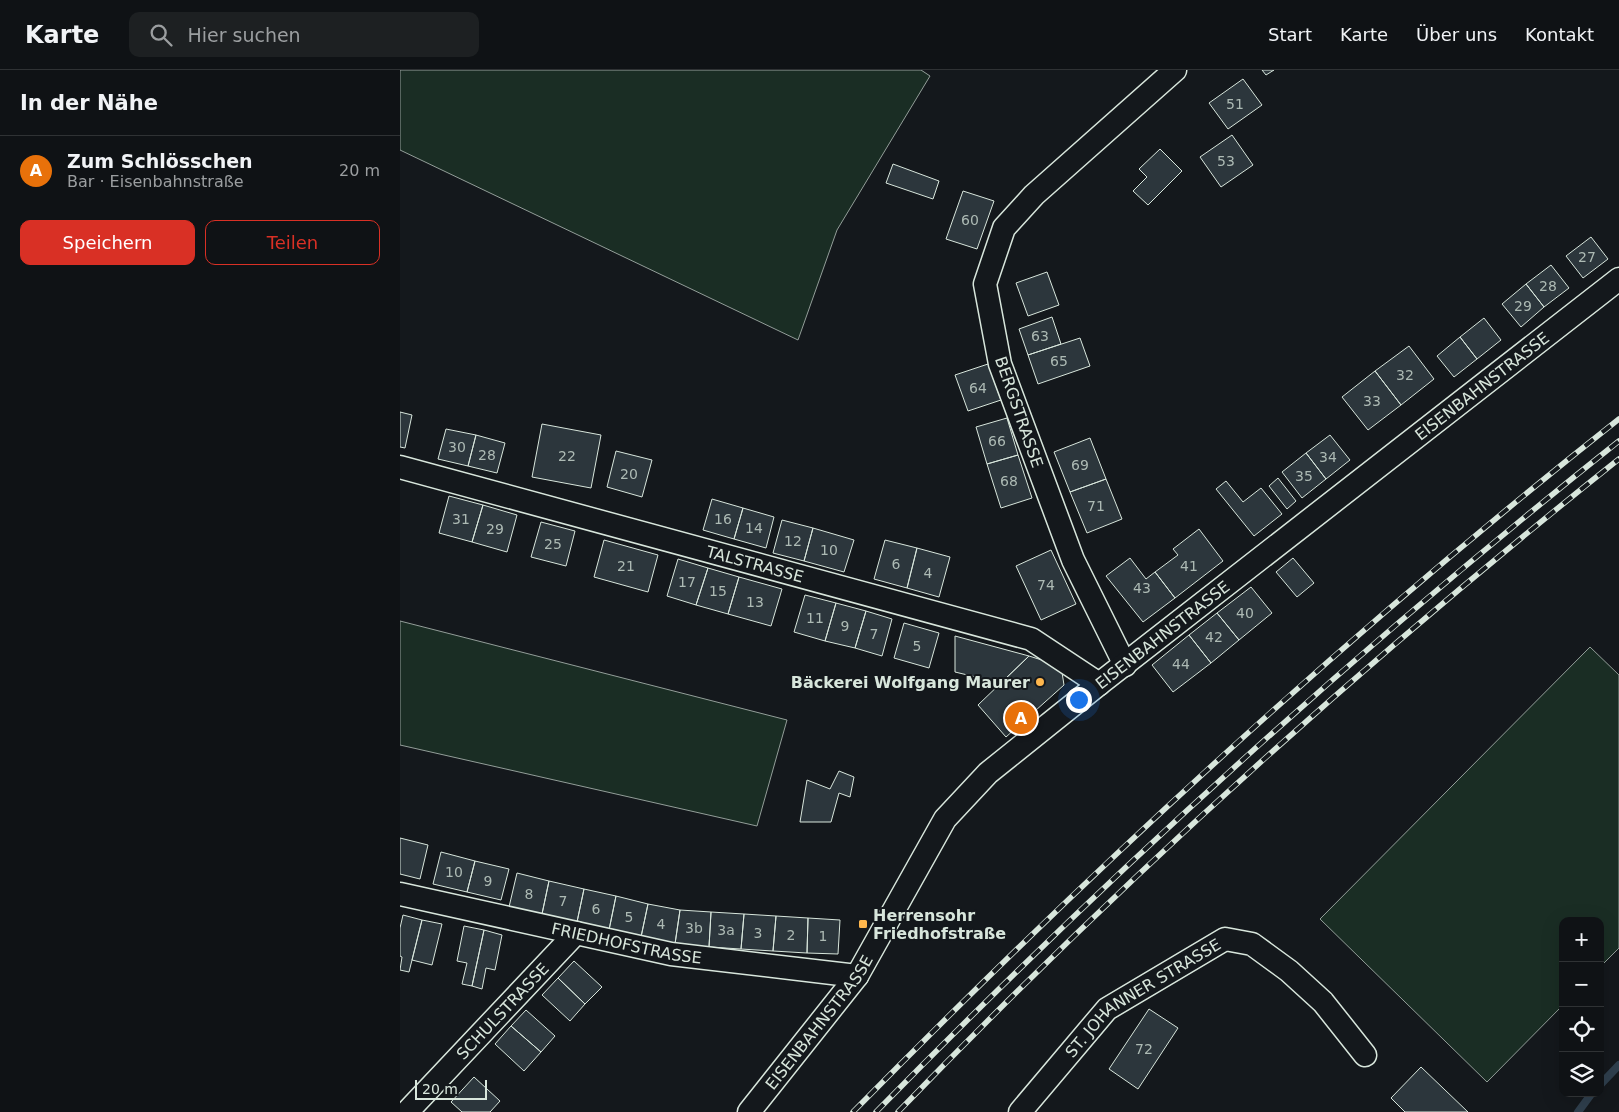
<!DOCTYPE html>
<html lang="de">
<head>
<meta charset="utf-8">
<style>
  body { margin:0; font-family:"DejaVu Sans",sans-serif; background:#1d2022; color:#f1f3f6 }
  .controls { position:absolute; right:15px; bottom:15px; display:grid; overflow:hidden; border-radius:10px; box-shadow:0 5px 20px #0002 }
  .controls button { width:45px; height:45px; display:grid; place-items:center; padding:0; border:0; border-bottom:1px solid #2f3234; background:#0f1215; color:#f1f3f6; font:25px sans-serif }
  .scale { position:absolute; left:15px; bottom:12px; width:72px; box-sizing:border-box; padding-left:5px; border:2px solid #d8e6dc; border-top:0; font-size:14px; line-height:18px; white-space:nowrap; color:#d8e6dc; -webkit-text-stroke:4px #14181c; paint-order:stroke }
  .you { position:absolute; left:678px; top:629px; width:18px; height:18px; margin:-12px; border:4px solid #fff; border-radius:50%; background:#1a73e8; box-shadow:0 0 0 8px #1a73e833 }
  .badge { display:grid; place-items:center; width:32px; height:32px; border-radius:50%; background:#d93025; color:#fff; font-size:16px; font-weight:700 }
  .pin { position:absolute; translate:-50% -50%; border:2px solid #fff; box-shadow:0 1px 5px #0006 }
  .list { margin:0; padding:0; list-style:none }
  h2 { display:flex; justify-content:space-between; align-items:center; height:65px; margin:0; padding:0 20px; font-size:21px }
  h2 small { font-size:16px; font-weight:400; color:#9b9ea0 }
  .list li { display:grid; grid-template-columns:32px 1fr auto; gap:15px; align-items:center; box-sizing:border-box; height:70px; padding:0 20px; border-top:1px solid #2f3234 }
  .list b { display:block; font-size:19px; white-space:nowrap }
  .list p { margin:0; font-size:16px; white-space:nowrap; color:#9b9ea0 }
  .list em { font-size:16px; font-style:normal; color:#9b9ea0 }
  .actions { display:flex; gap:10px; padding:15px 20px }
  .actions a { flex:1; padding:11px 0; border:1px solid #d93025; border-radius:10px; text-align:center; font-size:18px; color:#d93025 }
  .actions .main { background:#d93025; color:#fff }
  .icon { flex:none; width:28px; height:28px; fill:none; stroke:currentColor; stroke-width:2; stroke-linecap:round; stroke-linejoin:round }
  .map { position:relative; flex:none; width:1219px; height:1042px; overflow:hidden }
  header { display:flex; align-items:center; gap:30px; box-sizing:border-box; height:70px; padding:0 25px; background:#0f1215; border-bottom:1px solid #2f3234 }
  header strong { font-size:24px }
  nav { display:flex; gap:28px; margin-inline-start:auto; font-size:18px }
  .search { width:350px; height:45px; background:#1d2022; display:flex; align-items:center; gap:12px; box-sizing:border-box; padding:0 18px; border-radius:10px; color:#9b9ea0; font-size:19px }
  main { display:flex }
  aside { flex:1; background:#0f1215 }
  .map>svg:first-child { display:block }
  .green { fill:#1a2d24; stroke:#939e99 }
  .lines { fill:none; stroke-linecap:round; stroke-linejoin:round }
  .stream { stroke:#2f3f4d; stroke-width:8 }
  .building { fill:#2c363c; stroke:#d8e6dc }
  .street-casing { stroke:#d8e6dc; stroke-width:25 }
  .street { stroke:#14181c; stroke-width:22 }
  .rail-casing { stroke:#d8e6dc; stroke-width:5.5 }
  .rail { stroke:#14181c; stroke-width:4; stroke-dasharray:11; stroke-linecap:butt }
  .poi-dot { fill:#ffb74d; stroke:#14181c; stroke-width:2 }
  .labels { text-anchor:middle; dominant-baseline:central; stroke-width:4; stroke-linejoin:round; paint-order:stroke }
  .number-label { font-size:14px; fill:#adbab4 }
  .street-label { font-size:16px; fill:#d8e6dc; stroke:#14181c }
  .poi-label { font-size:16px; font-weight:bold; fill:#d8e6dc; stroke:#14181c; text-anchor:end }
</style>
</head>
<body>
<header>
<strong>Karte</strong>
<div class="search"><svg class="icon" aria-label="search" viewBox="0 0 24 24"><circle cx="10" cy="10" r="6"/><path d="M15 15l6 6"/></svg>Hier suchen</div>
<nav><a>Start</a><a>Karte</a><a>Über uns</a><a>Kontakt</a></nav>
</header>
<main>
<aside>
<h2>In der Nähe<small></small></h2>
<ul class="list">
<li><span class="badge" style="background:#e8710a">A</span><div><b>Zum Schlösschen</b><p>Bar · Eisenbahnstraße</p></div><em>20 m</em></li>
</ul>
<div class="actions"><a class="main">Speichern</a><a>Teilen</a></div>
</aside>
<div class="map">
<svg width="1219" height="1042" viewBox="0 0 1219 1042">
  <rect width="100%" height="100%" fill="#14181c"/>
  <path class="green" d="M 0,0 L 521,0 L 530,6 L 437,160 L 398,270 L 0,80 Z
    M 0,551 L 387,650 L 357,756 L 0,675 Z
    M 1190,577 L 1219,605 L 1219,878 L 1200,897 L 1200,851 L 1163,851 L 1163,935 L 1087,1012 L 920,849 Z"/>
  <g class="lines">
    <path class="stream" d="M 1200,1015 L 1219,995
      M 1178,1042 L 1192,1023"/>
  </g>
  <path class="building" d="M 862,0 L 874,0 L 866,5 Z
    M 843,9 L 862,35 L 828,59 L 809,33 Z
    M 832,65 L 853,95 L 821,117 L 800,87 Z
    M 760,79 L 782,101 L 748,135 L 733,121 L 747,107 L 739,99 Z
    M 493,94 L 539,111 L 533,129 L 486,113 Z
    M 563,121 L 594,131 L 577,179 L 546,169 Z
    M 1191,167 L 1208,189 L 1183,208 L 1166,186 Z
    M 1151,195 L 1169,218 L 1144,237 L 1126,214 Z
    M 647,202 L 659,235 L 628,246 L 616,213 Z
    M 1126,214 L 1144,237 L 1121,257 L 1102,234 Z
    M 652,247 L 661,274 L 628,285 L 619,259 Z
    M 1084,248 L 1101,270 L 1077,289 L 1060,267 Z
    M 1060,267 L 1077,289 L 1054,307 L 1037,286 Z
    M 680,268 L 690,296 L 638,314 L 628,285 Z
    M 1009,276 L 1034,309 L 1001,335 L 975,301 Z
    M 588,294 L 601,330 L 568,341 L 555,305 Z
    M 975,301 L 1001,335 L 968,360 L 942,327 Z
    M 0,342 L 12,345 L 5,378 L 0,377 Z
    M 607,348 L 618,385 L 587,394 L 576,357 Z
    M 142,354 L 201,365 L 191,418 L 132,407 Z
    M 46,359 L 76,365 L 68,396 L 38,389 Z
    M 76,365 L 105,373 L 97,403 L 68,396 Z
    M 930,365 L 950,390 L 926,409 L 906,383 Z
    M 690,368 L 706,409 L 670,422 L 654,382 Z
    M 216,381 L 252,390 L 242,427 L 207,417 Z
    M 906,383 L 926,409 L 902,428 L 882,402 Z
    M 618,385 L 632,428 L 601,438 L 587,394 Z
    M 878,408 L 896,431 L 887,439 L 869,416 Z
    M 706,409 L 722,449 L 687,463 L 670,422 Z
    M 826,411 L 843,432 L 861,418 L 882,444 L 854,466 L 816,419 Z
    M 49,426 L 83,435 L 72,472 L 39,463 Z
    M 312,429 L 343,438 L 334,469 L 303,460 Z
    M 83,435 L 117,445 L 107,482 L 72,472 Z
    M 343,438 L 374,447 L 366,478 L 334,469 Z
    M 382,450 L 413,458 L 404,491 L 373,483 Z
    M 141,452 L 175,461 L 166,496 L 131,487 Z
    M 413,458 L 454,470 L 444,502 L 404,491 Z
    M 799,459 L 823,491 L 775,528 L 755,502 L 778,485 L 773,479 Z
    M 204,470 L 258,485 L 248,522 L 194,507 Z
    M 485,470 L 517,478 L 507,518 L 474,509 Z
    M 517,478 L 550,487 L 539,527 L 507,518 Z
    M 651,480 L 676,534 L 641,550 L 616,496 Z
    M 730,488 L 746,509 L 755,502 L 775,528 L 743,552 L 706,506 Z
    M 893,488 L 914,513 L 897,527 L 876,502 Z
    M 278,489 L 308,498 L 296,535 L 267,526 Z
    M 308,498 L 339,507 L 328,544 L 296,535 Z
    M 339,507 L 382,519 L 371,556 L 328,544 Z
    M 851,517 L 872,543 L 839,570 L 817,543 Z
    M 405,525 L 436,533 L 425,571 L 394,562 Z
    M 436,533 L 466,541 L 455,578 L 425,571 Z
    M 466,541 L 492,549 L 482,586 L 455,578 Z
    M 817,543 L 839,570 L 811,593 L 789,565 Z
    M 504,553 L 539,563 L 529,598 L 494,588 Z
    M 789,565 L 811,593 L 773,622 L 752,595 Z
    M 555,566 L 629,586 L 601,613 L 555,602 Z
    M 629,586 L 661,596 L 664,615 L 606,667 L 578,635 Z
    M 439,701 L 454,707 L 450,727 L 439,723 L 431,752 L 400,752 L 407,710 L 430,719 Z
    M 0,768 L 28,775 L 20,809 L 0,804 Z
    M 41,782 L 75,791 L 67,822 L 33,814 Z
    M 75,791 L 109,799 L 101,830 L 67,822 Z
    M 117,803 L 149,811 L 142,844 L 109,837 Z
    M 149,811 L 184,819 L 177,852 L 142,844 Z
    M 184,819 L 216,826 L 209,860 L 177,852 Z
    M 216,826 L 248,834 L 241,867 L 209,860 Z
    M 248,834 L 280,840 L 275,874 L 241,867 Z
    M 280,840 L 311,842 L 309,877 L 275,874 Z
    M 311,842 L 344,844 L 341,879 L 309,877 Z
    M 344,844 L 376,846 L 373,881 L 341,879 Z
    M 3,845 L 22,850 L 9,902 L 0,900 L 2,887 L 0,886 L 0,858 Z
    M 376,846 L 408,848 L 407,883 L 373,881 Z
    M 408,848 L 440,850 L 438,884 L 407,883 Z
    M 22,850 L 42,854 L 32,895 L 12,890 Z
    M 64,856 L 84,860 L 72,916 L 62,914 L 67,893 L 57,891 Z
    M 84,860 L 102,865 L 95,900 L 86,898 L 82,919 L 72,916 Z
    M 174,891 L 202,917 L 185,934 L 158,908 Z
    M 158,908 L 185,934 L 170,951 L 142,925 Z
    M 749,939 L 778,958 L 738,1019 L 709,999 Z
    M 126,940 L 155,966 L 141,982 L 111,956 Z
    M 111,956 L 141,982 L 124,1001 L 95,974 Z
    M 1021,997 L 1068,1042 L 1005,1042 L 991,1028 Z
    M 74,1007 L 100,1031 L 90,1042 L 62,1042 L 51,1032 Z"/>
  <g class="lines">
    <g class="street-casing">
      <g id="street">
        <path id="s1" d="M 0,397 L 631,569 L 699,614"/>
        <path d="M 725,595 L 673,490 L 600,294 L 585,214 L 604,158 L 634,125 L 775,0"/>
        <path id="s2" d="M 0,824 L 271,884 L 457,906"/>
        <path id="s3" d="M 7,1042 L 176,863"/>
        <path id="s4" d="M 349,1042 L 457,906 L 545,749 L 588,703 L 699,614 L 1219,209"/>
        <path id="s5" d="M 620,1042 L 707,939 L 825,869 L 852,874 L 889,901 L 923,932 L 965,985"/>
      </g>
    </g>
    <use href="#street" class="street"/>
    <g class="rail-casing">
      <path id="rail" d="M 453,1042 C 695,796 948,563 1219,349
        M 476,1042 C 710,803 957,579 1219,371
        M 498,1042 C 723,809 965,591 1219,389"/>
    </g>
    <use href="#rail" class="rail"/>
  </g>
  <g class="poi-dot">
    <circle cx="640" cy="612" r="5"/>
    <rect x="458" y="849" width="10" height="10" rx="2.5"/>
  </g>
  <g class="labels">
    <g class="number-label">
      <text x="835" y="34">51</text>
      <text x="826" y="91">53</text>
      <text x="570" y="150">60</text>
      <text x="1187" y="187">27</text>
      <text x="1148" y="216">28</text>
      <text x="1123" y="236">29</text>
      <text x="640" y="266">63</text>
      <text x="659" y="291">65</text>
      <text x="1005" y="305">32</text>
      <text x="578" y="318">64</text>
      <text x="972" y="331">33</text>
      <text x="597" y="371">66</text>
      <text x="57" y="377">30</text>
      <text x="87" y="385">28</text>
      <text x="167" y="386">22</text>
      <text x="928" y="387">34</text>
      <text x="680" y="395">69</text>
      <text x="229" y="404">20</text>
      <text x="904" y="406">35</text>
      <text x="609" y="411">68</text>
      <text x="696" y="436">71</text>
      <text x="61" y="449">31</text>
      <text x="323" y="449">16</text>
      <text x="354" y="458">14</text>
      <text x="95" y="459">29</text>
      <text x="393" y="471">12</text>
      <text x="153" y="474">25</text>
      <text x="429" y="480">10</text>
      <text x="496" y="494">6</text>
      <text x="226" y="496">21</text>
      <text x="789" y="496">41</text>
      <text x="528" y="503">4</text>
      <text x="287" y="512">17</text>
      <text x="646" y="515">74</text>
      <text x="742" y="518">43</text>
      <text x="318" y="521">15</text>
      <text x="355" y="532">13</text>
      <text x="845" y="543">40</text>
      <text x="415" y="548">11</text>
      <text x="445" y="556">9</text>
      <text x="474" y="564">7</text>
      <text x="814" y="567">42</text>
      <text x="517" y="576">5</text>
      <text x="781" y="594">44</text>
      <text x="54" y="802">10</text>
      <text x="88" y="811">9</text>
      <text x="129" y="824">8</text>
      <text x="163" y="831">7</text>
      <text x="196" y="839">6</text>
      <text x="229" y="847">5</text>
      <text x="261" y="854">4</text>
      <text x="294" y="858">3b</text>
      <text x="326" y="860">3a</text>
      <text x="358" y="863">3</text>
      <text x="391" y="865">2</text>
      <text x="423" y="866">1</text>
      <text x="744" y="979">72</text>
    </g>
    <g class="street-label">
      <text stroke="none"><textPath href="#s4" startOffset="1044">EISENBAHNSTRASSE</textPath></text>
      <text transform="translate(619 342) rotate(71)">BERGSTRASSE</text>
      <text stroke="none"><textPath href="#s1" startOffset="368">TALSTRASSE</textPath></text>
      <text stroke="none"><textPath href="#s4" startOffset="639">EISENBAHNSTRASSE</textPath></text>
      <text stroke="none"><textPath href="#s2" startOffset="232">FRIEDHOFSTRASSE</textPath></text>
      <text stroke="none"><textPath href="#s5" startOffset="170">ST. JOHANNER STRASSE</textPath></text>
      <text stroke="none"><textPath href="#s3" startOffset="139">SCHULSTRASSE</textPath></text>
      <text stroke="none"><textPath href="#s4" startOffset="114">EISENBAHNSTRASSE</textPath></text>
    </g>
    <g class="poi-label">
      <text x="630" y="612">Bäckerei Wolfgang Maurer</text>
      <text x="473" y="845" text-anchor="start">Herrensohr<tspan x="473" dy="18">Friedhofstraße</tspan></text>
    </g>
  </g>
</svg>
<div class="controls">
<button>+</button>
<button>−</button>
<button><svg class="icon" aria-label="locate" viewBox="0 0 24 24"><circle cx="12" cy="12" r="6"/><path d="M12 2v4M12 18v4M2 12h4M18 12h4"/></svg></button>
<button><svg class="icon" aria-label="layers" viewBox="0 0 24 24"><path d="M12 4l9 5-9 5-9-5zM3 14l9 5 9-5"/></svg></button>
</div>
<div class="scale">20 m</div>
<div class="you"></div>
<div class="pin badge" style="left:621px;top:648px;background:#e8710a">A</div>
</div>
</main>
</body>
</html>
